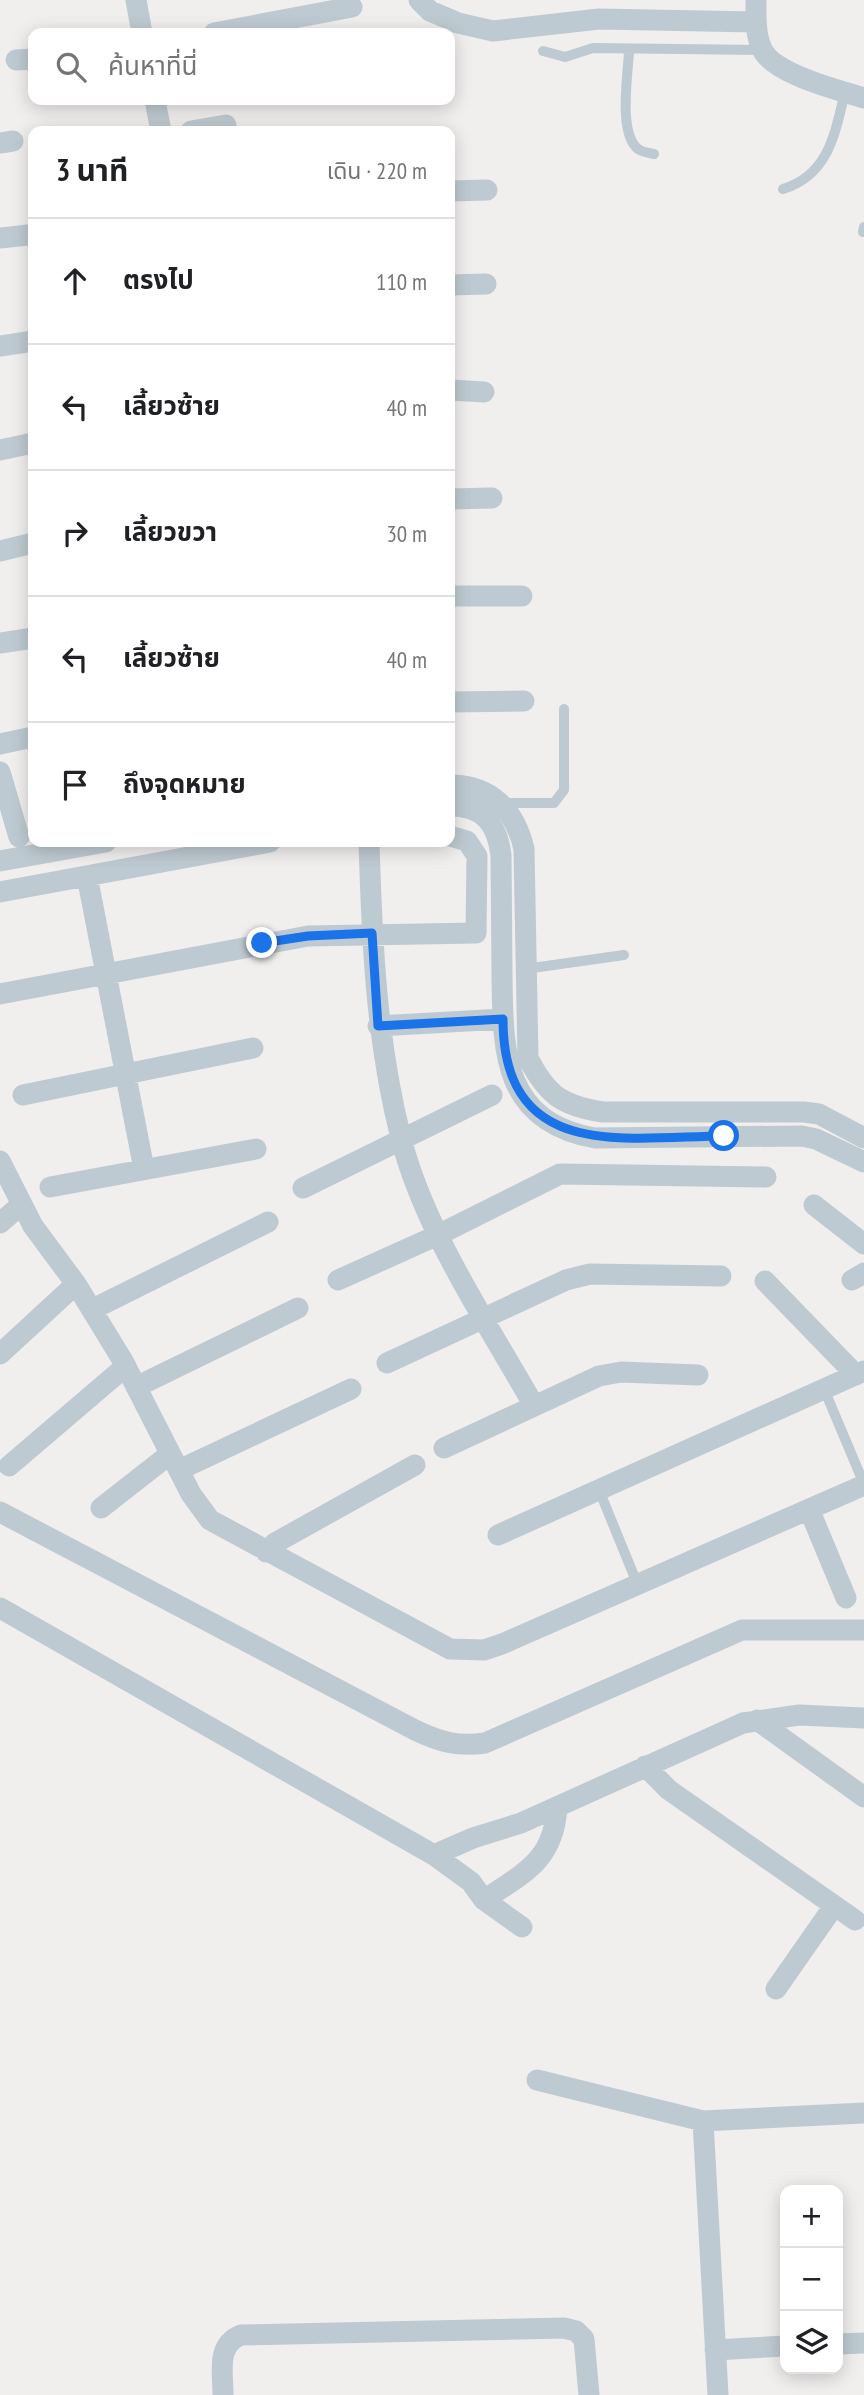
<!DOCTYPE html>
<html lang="th">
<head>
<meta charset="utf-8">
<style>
  body { margin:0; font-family:"PT Sans Narrow","Noto Sans Thai",sans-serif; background:#f6f6f6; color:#202124 }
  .controls { position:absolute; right:21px; bottom:21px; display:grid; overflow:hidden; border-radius:14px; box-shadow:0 4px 18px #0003 }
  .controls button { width:63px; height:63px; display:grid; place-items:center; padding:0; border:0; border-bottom:2px solid #e0e0e0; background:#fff; color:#202124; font:35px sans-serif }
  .stop { position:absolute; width:21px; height:21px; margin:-16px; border:5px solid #1a73e8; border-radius:50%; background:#fff }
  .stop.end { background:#1a73e8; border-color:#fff; box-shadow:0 2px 7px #0008 }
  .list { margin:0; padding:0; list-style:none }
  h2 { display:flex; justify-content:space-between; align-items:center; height:91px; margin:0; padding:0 28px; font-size:30px }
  h2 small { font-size:23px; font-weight:400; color:#757577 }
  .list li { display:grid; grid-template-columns:46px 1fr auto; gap:21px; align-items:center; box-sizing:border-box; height:126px; padding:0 28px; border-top:2px solid #e0e0e0 }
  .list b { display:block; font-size:26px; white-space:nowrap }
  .list em { font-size:23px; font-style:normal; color:#757577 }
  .icon { flex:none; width:38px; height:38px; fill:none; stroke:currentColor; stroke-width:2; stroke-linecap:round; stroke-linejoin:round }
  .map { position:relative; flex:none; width:864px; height:2395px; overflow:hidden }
  .search { position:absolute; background:#fff; box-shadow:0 4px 18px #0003; left:28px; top:28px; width:427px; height:77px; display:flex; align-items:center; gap:18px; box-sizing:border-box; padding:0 24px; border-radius:14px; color:#757577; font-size:26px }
  .panel { position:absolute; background:#fff; box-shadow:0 4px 18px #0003; left:28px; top:126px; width:427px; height:721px; border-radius:14px }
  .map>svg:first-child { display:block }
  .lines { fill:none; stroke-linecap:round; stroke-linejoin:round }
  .service { stroke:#becad1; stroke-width:10 }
  .minor { stroke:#becad1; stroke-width:21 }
  .route { stroke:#1a73e8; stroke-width:9 }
</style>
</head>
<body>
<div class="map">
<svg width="864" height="2395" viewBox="0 0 864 2395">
  <rect width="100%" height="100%" fill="#f1eeee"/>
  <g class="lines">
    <path class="service" d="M 543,51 L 565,57 L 593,48 L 762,50
      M 629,51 C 628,75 618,133 638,149 C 642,152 649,153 654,154
      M 783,189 C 829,175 835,133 845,92
      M 863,232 L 864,227
      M 502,803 L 554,803 L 564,790 L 564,709
      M 525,969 L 624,955
      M 824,1389 L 864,1484
      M 599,1490 L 637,1583"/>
    <path class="minor" d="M 136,0 L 142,33
      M 419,0 L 430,11 L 458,23 L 493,31 L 599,19 L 755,22
      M 756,0 C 756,16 755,34 762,49 C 773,74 839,90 864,98
      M 214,33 L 352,7
      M 16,60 L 33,59
      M 155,100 L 161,131
      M 191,131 L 226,125
      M 0,143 L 13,141
      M 450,191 L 487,190
      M 0,238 L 28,235
      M 450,285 L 486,284
      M 0,346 L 33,341
      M 450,390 L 484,392
      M 0,450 L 33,443
      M 450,499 L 492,498
      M 0,551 L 33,543
      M 450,596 L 522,596
      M 0,643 L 33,638
      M 450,702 L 524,701
      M 0,744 L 33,737
      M 0,772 L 19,837
      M 450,785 C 491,785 515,810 524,849 L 528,1058 C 547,1095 562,1106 603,1112 L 804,1112 L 819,1114 L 864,1138
      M 450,806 C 483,806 497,823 501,855 C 501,894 502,934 502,973 C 503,1050 501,1121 595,1138 L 802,1136 L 816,1139 L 864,1162
      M 369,842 C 372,942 376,1040 401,1138 C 423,1227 487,1323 533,1404
      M 0,861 L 106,842
      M 87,876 L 144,1169
      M 0,892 L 270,842
      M 0,994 L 308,936 L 476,933 L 477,856 L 467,841 L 450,836
      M 378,1026 L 503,1019
      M 23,1095 L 253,1048
      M 0,1161 L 33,1226 L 76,1284 L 123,1361 L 191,1494 L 210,1520 L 450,1649 L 484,1650 L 502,1644 L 864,1485
      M 50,1187 L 256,1149
      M 303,1188 L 492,1095
      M 814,1205 L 864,1244
      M 0,1223 L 22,1204
      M 338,1280 L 438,1235 L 560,1174 L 766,1177
      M 852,1280 L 864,1273
      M 765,1281 L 856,1375
      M 93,1309 L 268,1222
      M 0,1354 L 76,1284
      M 387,1363 L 566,1280 L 590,1274 L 721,1276
      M 136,1387 L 298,1308
      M 444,1448 L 599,1376 L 621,1372 L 698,1375
      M 9,1466 L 126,1366
      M 179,1470 L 351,1389
      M 101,1508 L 170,1454
      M 809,1509 L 846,1598
      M 0,1512 L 415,1730 C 440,1742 458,1747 485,1743 L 742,1630 L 864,1630
      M 498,1535 L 864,1371
      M 266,1552 L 275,1543 L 415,1465
      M 0,1608 L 434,1855 L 473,1838 L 521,1823 L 743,1723 L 799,1715 L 864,1718
      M 757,1720 L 864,1797
      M 645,1766 L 669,1790 L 855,1920
      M 434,1855 L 471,1882 L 484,1900 L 522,1927
      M 484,1900 C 525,1872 553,1861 557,1808
      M 776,1989 L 834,1906
      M 537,2080 L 703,2121
      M 838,2344 L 864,2343
      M 715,2350 L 785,2346
      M 223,2395 C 223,2372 216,2345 241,2335 L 564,2328 L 576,2331 L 584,2339 L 589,2395
      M 718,2395 L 703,2121 L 864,2113"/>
  </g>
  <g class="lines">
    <path class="route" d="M 262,943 L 308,936 L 372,933 L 378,1026 L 503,1019 C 503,1162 624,1137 724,1136"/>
  </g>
</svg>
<div class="controls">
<button>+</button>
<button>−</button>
<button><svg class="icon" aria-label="layers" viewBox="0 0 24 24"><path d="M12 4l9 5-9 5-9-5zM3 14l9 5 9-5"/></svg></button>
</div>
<div class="stop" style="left:724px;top:1136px"></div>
<div class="stop end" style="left:262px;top:943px"></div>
<div class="search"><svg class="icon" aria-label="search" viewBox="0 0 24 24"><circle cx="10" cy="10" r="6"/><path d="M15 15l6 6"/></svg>ค้นหาที่นี่</div>
<section class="panel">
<h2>3 นาที<small>เดิน · 220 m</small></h2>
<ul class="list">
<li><svg class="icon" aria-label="ahead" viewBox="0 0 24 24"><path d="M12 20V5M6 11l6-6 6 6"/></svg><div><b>ตรงไป</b></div><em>110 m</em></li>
<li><svg class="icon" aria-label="left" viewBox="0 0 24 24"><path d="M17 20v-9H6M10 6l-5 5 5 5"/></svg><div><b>เลี้ยวซ้าย</b></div><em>40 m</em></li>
<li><svg class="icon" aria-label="right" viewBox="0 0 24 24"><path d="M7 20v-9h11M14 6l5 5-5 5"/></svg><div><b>เลี้ยวขวา</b></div><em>30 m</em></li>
<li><svg class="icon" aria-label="left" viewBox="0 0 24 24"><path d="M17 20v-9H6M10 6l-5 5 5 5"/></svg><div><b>เลี้ยวซ้าย</b></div><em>40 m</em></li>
<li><svg class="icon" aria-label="arrive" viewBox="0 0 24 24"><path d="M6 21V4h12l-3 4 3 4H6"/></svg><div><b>ถึงจุดหมาย</b></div></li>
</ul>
</section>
</div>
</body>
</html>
